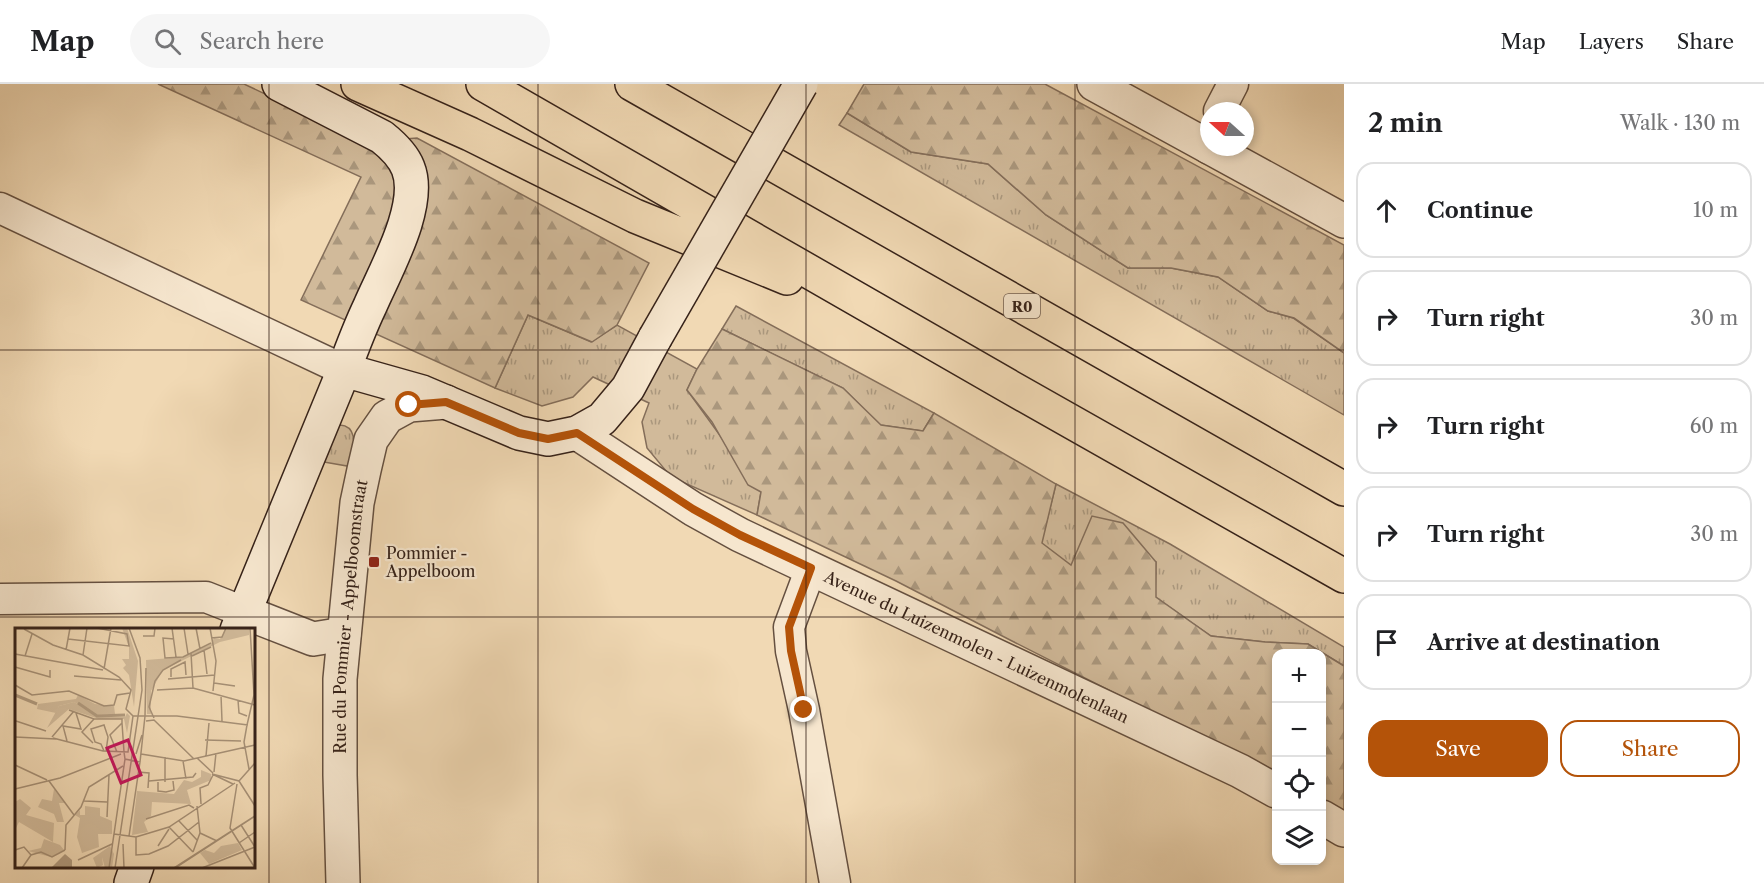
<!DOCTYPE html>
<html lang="en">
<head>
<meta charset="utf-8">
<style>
  body { margin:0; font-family:"Libre Caslon Text",serif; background:#f6f6f6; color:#202124 }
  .controls { position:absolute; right:18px; bottom:18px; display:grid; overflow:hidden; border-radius:12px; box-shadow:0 3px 9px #0003 }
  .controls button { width:54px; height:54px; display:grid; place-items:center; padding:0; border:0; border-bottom:2px solid #e0e0e0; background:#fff; color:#202124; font:30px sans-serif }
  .compass { position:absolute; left:1200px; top:18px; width:54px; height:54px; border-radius:50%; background:#fff; box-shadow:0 3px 9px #0003; rotate:291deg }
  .stop { position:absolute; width:18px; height:18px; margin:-14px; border:4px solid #b45309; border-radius:50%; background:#fff }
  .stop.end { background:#b45309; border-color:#fff; box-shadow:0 2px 6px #0008 }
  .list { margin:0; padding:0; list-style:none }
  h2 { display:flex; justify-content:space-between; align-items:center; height:78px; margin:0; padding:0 24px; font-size:26px }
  h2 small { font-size:20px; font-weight:400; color:#757577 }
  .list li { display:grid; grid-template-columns:39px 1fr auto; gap:18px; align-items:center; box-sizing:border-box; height:96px; margin:0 12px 12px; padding:0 12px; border:2px solid #e0e0e0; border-radius:18px }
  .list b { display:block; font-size:22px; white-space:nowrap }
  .list em { font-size:20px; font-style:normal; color:#757577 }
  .actions { display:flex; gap:12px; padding:18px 24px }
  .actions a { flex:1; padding:14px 0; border:2px solid #b45309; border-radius:18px; text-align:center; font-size:21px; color:#b45309 }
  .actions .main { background:#b45309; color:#fff }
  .icon { flex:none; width:33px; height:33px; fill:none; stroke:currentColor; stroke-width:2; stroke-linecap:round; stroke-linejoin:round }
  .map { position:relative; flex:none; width:1344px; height:799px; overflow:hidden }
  header { display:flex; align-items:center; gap:36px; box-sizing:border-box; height:84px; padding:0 30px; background:#fff; border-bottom:2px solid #e0e0e0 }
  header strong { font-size:28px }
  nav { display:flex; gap:33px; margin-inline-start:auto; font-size:21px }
  .search { width:420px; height:54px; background:#f6f6f6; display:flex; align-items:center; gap:15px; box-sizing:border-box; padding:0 21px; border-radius:33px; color:#757577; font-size:22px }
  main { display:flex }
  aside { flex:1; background:#fff }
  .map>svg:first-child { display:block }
  .grass { fill:url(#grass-tufts); stroke:#846e5a; stroke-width:1.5 }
  .forest { fill:url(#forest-firs); stroke:#846e5a; stroke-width:1.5 }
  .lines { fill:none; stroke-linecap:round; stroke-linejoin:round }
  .minor-casing { stroke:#655040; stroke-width:33 }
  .tertiary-casing { stroke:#655040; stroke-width:36 }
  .secondary-casing { stroke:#362219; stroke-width:36 }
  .motorway-casing { stroke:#362219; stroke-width:36 }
  .minor { stroke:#f6e6ce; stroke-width:30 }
  .tertiary { stroke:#f6e6ce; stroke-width:33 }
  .secondary { stroke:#f6e6ce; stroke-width:33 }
  .motorway { stroke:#f1d9b4; stroke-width:33 }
  .secondary-bridge-casing { stroke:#362219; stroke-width:36; stroke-linecap:butt }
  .secondary-bridge { stroke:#f6e6ce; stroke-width:33 }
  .route { stroke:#b45309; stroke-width:8 }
  .grid { fill:none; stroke:#362219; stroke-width:1.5; stroke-opacity:0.55 }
  .poi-dot { fill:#8f2418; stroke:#f6e6ce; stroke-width:2 }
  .labels { text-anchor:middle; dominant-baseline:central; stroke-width:4.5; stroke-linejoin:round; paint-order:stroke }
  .shield { fill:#f6e6ce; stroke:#705d4f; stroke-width:1.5 }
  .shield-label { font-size:15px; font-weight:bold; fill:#362219 }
  .poi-label { font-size:16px; fill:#362219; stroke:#f6e6ce; text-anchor:start }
  .street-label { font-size:16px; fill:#362219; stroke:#f6e6ce }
  .inset-river { fill:none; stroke:#b19b7f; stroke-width:3 }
  .inset-road { fill:none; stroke:#a69076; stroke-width:1.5 }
  .view { fill:#c2185b; fill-opacity:0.15; stroke:#c2185b; stroke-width:3 }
  .inset-edge { fill:none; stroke:#362219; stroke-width:3 }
</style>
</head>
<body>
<header>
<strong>Map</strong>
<div class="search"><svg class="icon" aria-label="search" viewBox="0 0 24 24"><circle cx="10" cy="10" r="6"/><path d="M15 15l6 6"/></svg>Search here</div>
<nav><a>Map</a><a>Layers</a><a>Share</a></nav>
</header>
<main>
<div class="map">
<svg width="1344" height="799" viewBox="0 0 1344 799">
  <defs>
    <pattern id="grass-tufts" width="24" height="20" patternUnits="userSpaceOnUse" patternTransform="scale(1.5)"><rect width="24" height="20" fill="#d1ba9a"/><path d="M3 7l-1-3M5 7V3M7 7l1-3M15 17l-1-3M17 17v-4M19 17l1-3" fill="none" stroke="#aa977d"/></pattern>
    <pattern id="forest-firs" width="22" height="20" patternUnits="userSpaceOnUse" patternTransform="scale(1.5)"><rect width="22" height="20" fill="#d1ba9a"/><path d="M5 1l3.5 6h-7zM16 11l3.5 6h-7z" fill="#aa977d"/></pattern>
  </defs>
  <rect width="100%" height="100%" fill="#f1d9b4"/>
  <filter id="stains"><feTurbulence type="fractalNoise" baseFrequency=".00333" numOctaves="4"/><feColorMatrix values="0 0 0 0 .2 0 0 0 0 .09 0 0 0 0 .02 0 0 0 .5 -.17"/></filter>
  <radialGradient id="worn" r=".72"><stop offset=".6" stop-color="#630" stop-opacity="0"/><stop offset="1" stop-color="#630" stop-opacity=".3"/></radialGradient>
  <path class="grass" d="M 847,29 L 911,68 L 988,80 L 1046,131 L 1128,184 L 1171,184 L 1218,193 L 1268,227 L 1293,234 L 1344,269 L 1344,331 L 839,41 Z
    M 736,222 L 934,329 L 923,347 L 880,341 L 843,304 L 722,245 Z
    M 528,231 L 591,258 L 617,241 L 697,285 L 687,306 L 761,408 L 757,431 L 671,393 L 647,364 L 642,338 L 649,319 L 593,293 L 573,313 L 542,322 L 495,304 Z
    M 340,341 C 360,342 353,369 353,383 L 318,377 L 337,343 Z
    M 1056,400 L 1170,460 L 1344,563 L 1344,582 L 1308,560 L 1265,558 L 1211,552 L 1155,513 L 1156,478 L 1071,482 L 1041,460 Z"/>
  <path class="forest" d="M 158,0 L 244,0 L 366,58 L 417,54 L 649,179 L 617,241 L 592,258 L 528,231 L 495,304 L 301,216 L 361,93 Z
    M 864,0 L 1045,0 L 1344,161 L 1344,269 L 1294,234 L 1268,227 L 1218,193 L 1171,184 L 1128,184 L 1046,131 L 988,80 L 911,68 L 847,29 Z
    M 722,245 L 843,304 L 881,341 L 923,347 L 934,329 L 1056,400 L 1042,459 L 1071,481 L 1092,432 L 1123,439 L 1156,478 L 1156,513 L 1211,552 L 1265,558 L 1308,560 L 1344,582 L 1344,733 L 1322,720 L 1322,570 L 1276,570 L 1276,695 L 1209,657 L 1012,557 L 896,497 L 757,431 L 761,408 L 748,401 L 712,338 L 687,306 L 697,285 Z"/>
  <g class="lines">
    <g class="minor-casing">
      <path id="minor" d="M 1219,27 L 1233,0
        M 0,124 L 344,286
        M 811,484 L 789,543 L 791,567 L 804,626 L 835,799
        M 0,515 L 206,513 L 244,528"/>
    </g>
    <g class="tertiary-casing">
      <g id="tertiary">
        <path d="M 1094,0 L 1209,63"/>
        <path d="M 1209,63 L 1344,137"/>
        <path id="s1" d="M 577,349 L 693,425 L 740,451 L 1240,687 L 1276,707"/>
        <path d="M 244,528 L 313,555 L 344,550"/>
        <path d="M 1322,733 L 1344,746"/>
        <path id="s2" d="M 343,799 L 340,691 L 340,595 L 357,419 L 364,386 L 371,356 L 387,333 L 409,321 L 446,318"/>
      </g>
    </g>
    <g class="secondary-casing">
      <path id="secondary" d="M 344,286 L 422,308 L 519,349 L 548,355 L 577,349 L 602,335 L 628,304 L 655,254
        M 237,546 L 344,286 C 352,264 360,243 370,222 C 385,187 423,121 408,84 C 403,71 392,61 382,53 L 279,0
        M 131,799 L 137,782"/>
    </g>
    <g class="motorway-casing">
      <path id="motorway" d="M 358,0 L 470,50 L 635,132 L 787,194
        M 483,0 L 1010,303 L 1344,492
        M 632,0 L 1344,405"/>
    </g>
    <use href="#minor" class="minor"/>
    <use href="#tertiary" class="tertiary"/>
    <use href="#secondary" class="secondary"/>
    <use href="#motorway" class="motorway"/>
    <g class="secondary-bridge-casing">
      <path id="secondary-bridge" d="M 655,254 L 801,0"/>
    </g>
    <use href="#secondary-bridge" class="secondary-bridge"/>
  </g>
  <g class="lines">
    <path class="route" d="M 409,321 L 446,318 L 519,349 L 548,355 L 577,349 L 693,425 L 740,451 L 811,484 L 789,543 L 791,567 L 804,626"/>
  </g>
  <path class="grid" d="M 269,0 L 269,799M 538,0 L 538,799M 806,0 L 806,799M 1075,0 L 1075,799M 0,266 L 1344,266M 0,533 L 1344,533"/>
  <rect class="poi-dot" x="368" y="472" width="12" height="12" rx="3"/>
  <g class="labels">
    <rect class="shield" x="1004" y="210" width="36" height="24" rx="4.5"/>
    <g class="shield-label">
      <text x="1022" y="222">R0</text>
    </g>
    <g class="poi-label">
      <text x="386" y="469">Pommier -<tspan x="386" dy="18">Appelboom</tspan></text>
    </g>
    <g class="street-label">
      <text stroke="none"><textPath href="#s2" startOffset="267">Rue du Pommier - Appelboomstraat</textPath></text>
      <text stroke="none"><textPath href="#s1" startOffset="454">Avenue du Luizenmolen - Luizenmolenlaan</textPath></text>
    </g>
  </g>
  <g transform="translate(15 544)">
    <rect width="240" height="240" fill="#f1d9b4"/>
    <path d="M 222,0 L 234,0 L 234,7 L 205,14 L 148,42 L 136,63 L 136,86 L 132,86 L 131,32 L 168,29 L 196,16 L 199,10 L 205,11 L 210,2 ZM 59,74 L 83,89 L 110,89 L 112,85 L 115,88 L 112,105 L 109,91 L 84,91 L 54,81 L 32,100 L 44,78 ZM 186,142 L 196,146 L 196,152 L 172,162 L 176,176 L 137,174 L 136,188 L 129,194 L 133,204 L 117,207 L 122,163 L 159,166 L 169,152 L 177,154 L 186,149 ZM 39,161 L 50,175 L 44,175 L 49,194 L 42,194 L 39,186 L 23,179 L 27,171 L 37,173 ZM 5,171 L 16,180 L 11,187 L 39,195 L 38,214 L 4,194 L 0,202 L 0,174 ZM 223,215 L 227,222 L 194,236 L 185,225 L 190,222 L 199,225 L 206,218 ZM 95,218 L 99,226 L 97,240 L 90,240 L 87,229 L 88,237 L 82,240 L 78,230 Z" fill="#d1ba9a"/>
    <path d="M 107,0 L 112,0 L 123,33 L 119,79 L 114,47 L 108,40 L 111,37 L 107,31 L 114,31 L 114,19 ZM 63,67 L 80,76 L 99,78 L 100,86 L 81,87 L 59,74 L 44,78 L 41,85 L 22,81 L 23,76 L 61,71 Z" fill="#d1ba9a"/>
    <path d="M 70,178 L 85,180 L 85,188 L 97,193 L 97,206 L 83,206 L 84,219 L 67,225 L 62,209 L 65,190 L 60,187 L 65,182 L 65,187 L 70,187 ZM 29,211 L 45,217 L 49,222 L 36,229 L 13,223 L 26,220 Z" fill="#d1ba9a"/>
    <path d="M 50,226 L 57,232 L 57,240 L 36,240 Z" fill="#b19b7f"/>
    <path class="inset-river" d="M 0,67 L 22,76M 63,75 L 82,88 L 110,87"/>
    <path class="inset-road" d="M 157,0 L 161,29M 169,0 L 173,26M 181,0 L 185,21M 195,0 L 201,33 L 198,63M 9,1 L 38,17 L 68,27 L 104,49 L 116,62 L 111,81 L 118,88M 128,8 L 139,8 L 140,0M 196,10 L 207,9 L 211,0M 53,11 L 114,18 L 112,6 L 82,0M 159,11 L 148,10 L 150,30 L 168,29 L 196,15M 51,22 L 55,0M 189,22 L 192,46M 176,25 L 178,60M 0,26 L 88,42M 68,27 L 72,0M 10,28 L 17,6M 177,28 L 196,19M 0,39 L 35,49 L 35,42M 89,41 L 96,0M 59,48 L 106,52M 156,49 L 156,41 L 170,34 L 171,47M 153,51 L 200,47M 199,55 L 220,58M 0,57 L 17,67 L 54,63 L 89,78 L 99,77 L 102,67 L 115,65M 142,62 L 178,60 L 240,77M 206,67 L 207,93M 223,72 L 224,85 L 232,88M 54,82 L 79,91 L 107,91 L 107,95M 130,88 L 131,40M 139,90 L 134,79 L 140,53 L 148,42 L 166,32M 1,93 L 31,103M 131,93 L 139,92 L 179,131M 107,95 L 109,124M 232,97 L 229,114 L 234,141M 232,97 L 239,67 L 235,0M 0,109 L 41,111M 37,109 L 59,83M 38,110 L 88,123 L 113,124 L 118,88 L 162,88 L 233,97M 190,112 L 226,113M 52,113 L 48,98 L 66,101 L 61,85M 78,115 L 67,104 L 79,91M 89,123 L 86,116 L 80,114 L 76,101 L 89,97 L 93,109 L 91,123M 102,124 L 95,107 L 107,95M 109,124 L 110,131 L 125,134 L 130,88M 121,126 L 127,107M 126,126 L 169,133 L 240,117M 191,128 L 194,95M 182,130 L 198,145M 168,133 L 171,151M 0,137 L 32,152M 123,144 L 134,145 L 133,160M 199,144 L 201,125M 197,146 L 224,153 L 240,178M 197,146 L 218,156M 34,153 L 59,187M 134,153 L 178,149 L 181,145M 224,153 L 240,135M 143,154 L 143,163 L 151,164 L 159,162 L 158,153M 150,154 L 150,129M 222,156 L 215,200 L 240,240M 0,161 L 45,150 L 106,126M 69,173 L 92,174M 186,176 L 185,160 L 193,157 L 198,147M 92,189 L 94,147M 131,191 L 174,177 L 179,180M 164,193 L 182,212M 226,197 L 240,219M 154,199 L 178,224M 185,205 L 202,213M 99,206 L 121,209 L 154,199 L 220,155M 114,208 L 125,134M 121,209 L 121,227 L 134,226 L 153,218 L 184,194M 224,215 L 240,204M 108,216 L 109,240M 143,218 L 154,201M 0,222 L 9,219 L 16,227M 50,222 L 51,197 L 66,179 L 74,159 L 108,138M 178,224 L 185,205 L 182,178M 63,232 L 97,216M 7,240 L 16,227 L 26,224 L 37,229 L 50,222M 94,240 L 110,131M 100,240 L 127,62 L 125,30 L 114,0M 159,240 L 240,188M 160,240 L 240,188M 187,240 L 240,219"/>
    <path class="view" d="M 113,112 L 126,147 L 106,155 L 92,120 Z"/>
    <rect width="240" height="240" class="inset-edge"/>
  </g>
  <rect width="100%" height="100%" filter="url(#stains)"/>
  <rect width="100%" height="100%" fill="url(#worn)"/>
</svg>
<div class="controls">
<button>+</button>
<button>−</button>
<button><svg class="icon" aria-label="locate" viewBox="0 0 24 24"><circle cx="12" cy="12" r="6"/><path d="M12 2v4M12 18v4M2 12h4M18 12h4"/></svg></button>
<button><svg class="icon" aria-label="layers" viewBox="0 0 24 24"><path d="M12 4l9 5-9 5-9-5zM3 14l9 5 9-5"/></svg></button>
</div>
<svg class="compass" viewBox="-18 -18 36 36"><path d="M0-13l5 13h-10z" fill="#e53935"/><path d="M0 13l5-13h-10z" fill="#757577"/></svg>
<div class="stop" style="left:409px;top:321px"></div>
<div class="stop end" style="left:804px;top:626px"></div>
</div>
<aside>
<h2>2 min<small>Walk · 130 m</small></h2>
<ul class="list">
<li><svg class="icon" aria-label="ahead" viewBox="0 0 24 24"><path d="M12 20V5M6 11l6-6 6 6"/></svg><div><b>Continue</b></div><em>10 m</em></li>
<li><svg class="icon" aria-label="right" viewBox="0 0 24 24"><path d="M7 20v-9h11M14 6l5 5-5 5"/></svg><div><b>Turn right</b></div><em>30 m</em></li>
<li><svg class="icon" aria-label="right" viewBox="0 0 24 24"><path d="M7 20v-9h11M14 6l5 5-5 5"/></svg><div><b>Turn right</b></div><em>60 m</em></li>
<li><svg class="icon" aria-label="right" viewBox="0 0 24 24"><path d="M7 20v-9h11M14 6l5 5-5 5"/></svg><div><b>Turn right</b></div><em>30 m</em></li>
<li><svg class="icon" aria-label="arrive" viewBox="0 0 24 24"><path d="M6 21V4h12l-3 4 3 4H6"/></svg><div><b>Arrive at destination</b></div></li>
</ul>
<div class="actions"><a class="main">Save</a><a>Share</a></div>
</aside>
</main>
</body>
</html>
